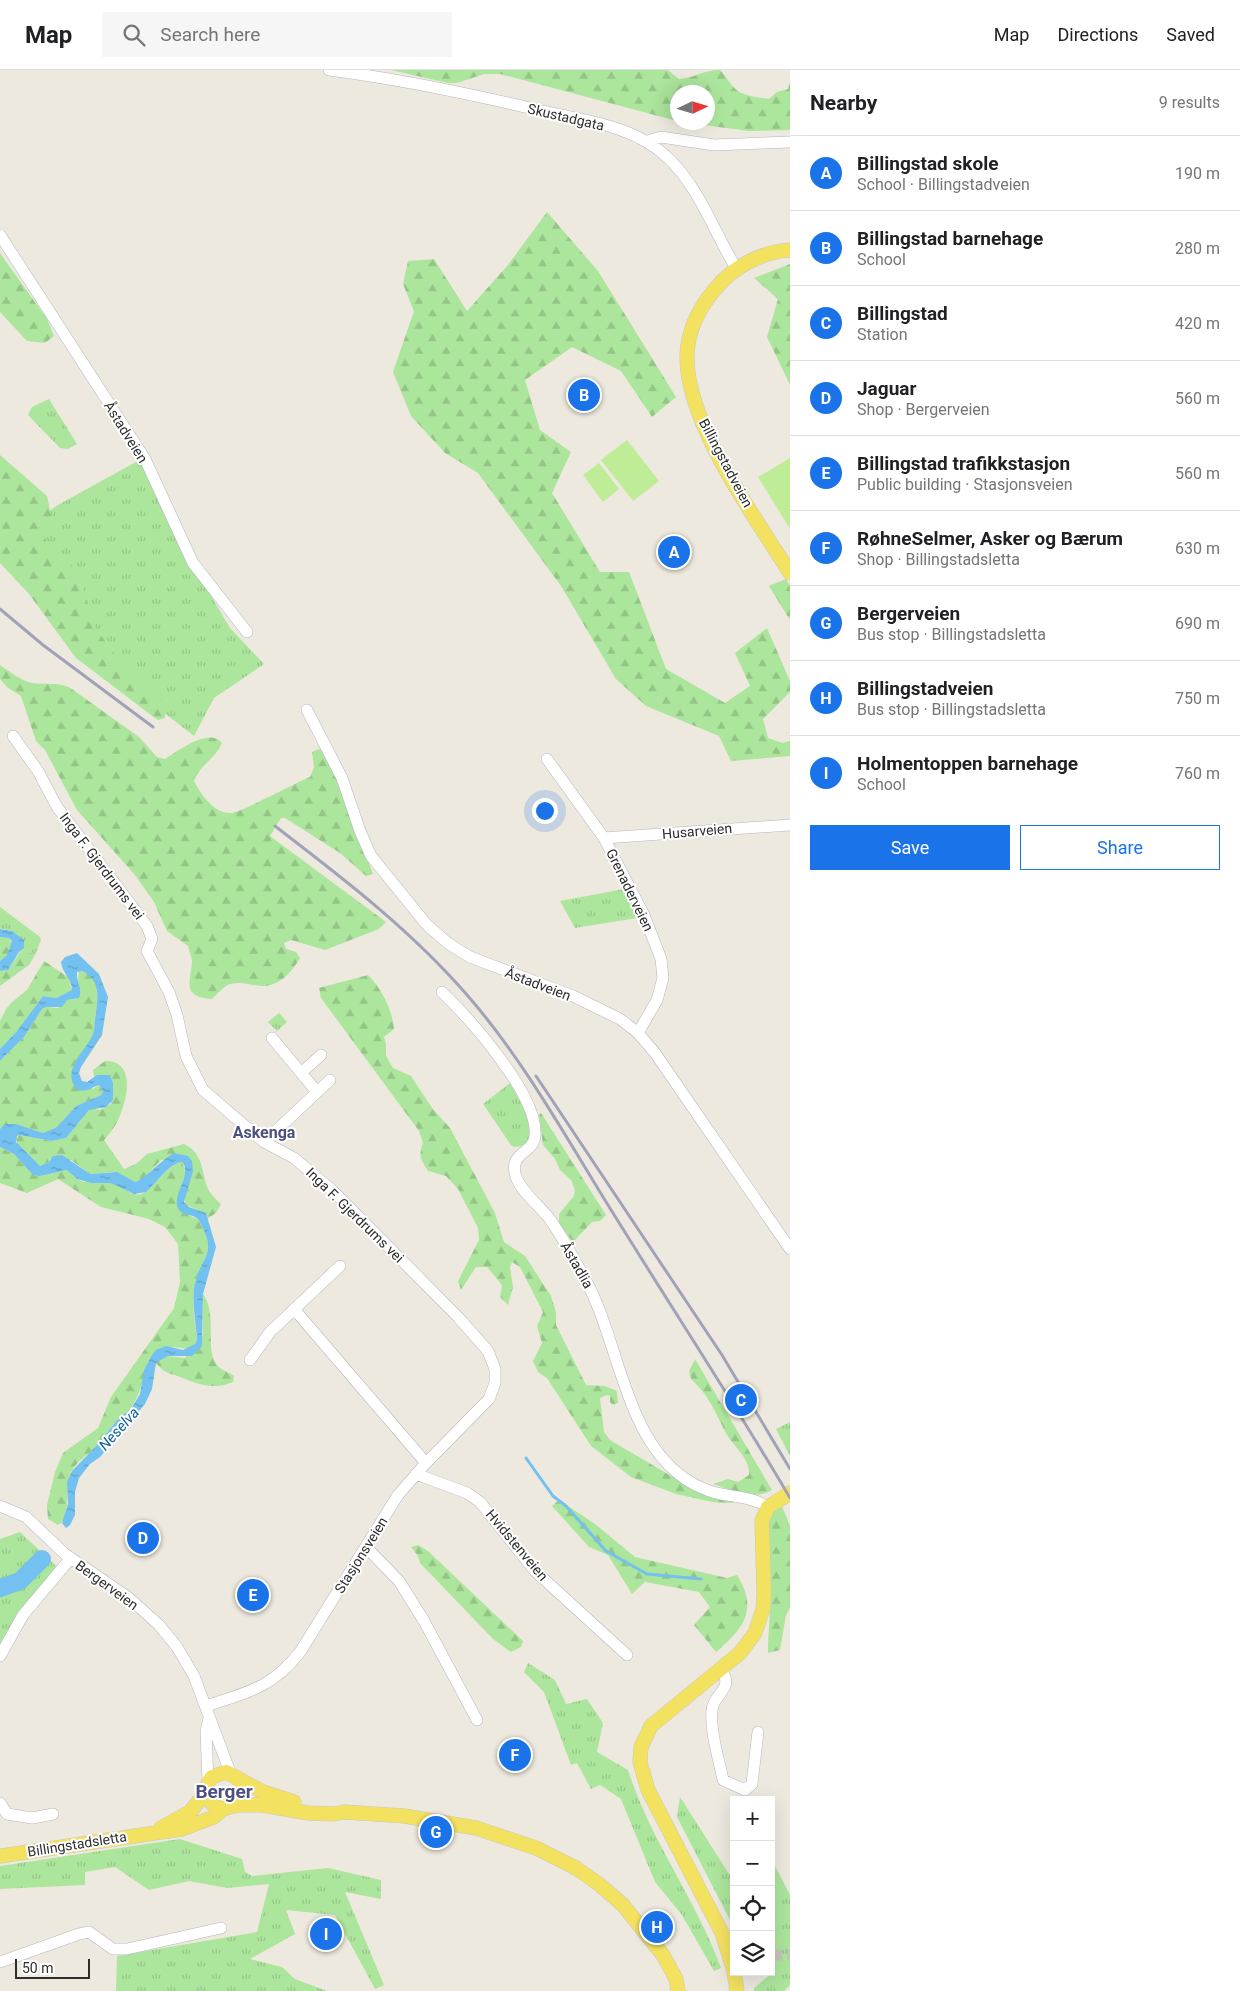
<!DOCTYPE html>
<html lang="en">
<head>
<meta charset="utf-8">
<style>
  body { margin:0; font-family:Roboto,sans-serif; background:#f6f6f6; color:#202124 }
  .controls { position:absolute; right:15px; bottom:15px; display:grid; overflow:hidden; border-radius:0px; box-shadow:0 5px 20px #0002 }
  .controls button { width:45px; height:45px; display:grid; place-items:center; padding:0; border:0; border-bottom:1px solid #e0e0e0; background:#fff; color:#202124; font:25px sans-serif }
  .compass { position:absolute; left:670px; top:15px; width:45px; height:45px; border-radius:50%; background:#fff; box-shadow:0 5px 20px #0002; rotate:86deg }
  .scale { position:absolute; left:15px; bottom:12px; width:75px; box-sizing:border-box; padding-left:5px; border:2px solid #2d2d2d; border-top:0; font-size:14px; line-height:18px; white-space:nowrap; color:#2d2d2d; -webkit-text-stroke:4px #fff; paint-order:stroke }
  .you { position:absolute; left:544px; top:740px; width:18px; height:18px; margin:-12px; border:4px solid #fff; border-radius:50%; background:#1a73e8; box-shadow:0 0 0 8px #1a73e833 }
  .badge { display:grid; place-items:center; width:32px; height:32px; border-radius:50%; background:#1a73e8; color:#fff; font-size:16px; font-weight:700 }
  .pin { position:absolute; translate:-50% -50%; border:2px solid #fff; box-shadow:0 1px 5px #0006 }
  .list { margin:0; padding:0; list-style:none }
  h2 { display:flex; justify-content:space-between; align-items:center; height:65px; margin:0; padding:0 20px; font-size:21px }
  h2 small { font-size:16px; font-weight:400; color:#757577 }
  .list li { display:grid; grid-template-columns:32px 1fr auto; gap:15px; align-items:center; box-sizing:border-box; height:75px; padding:0 20px; border-top:1px solid #e0e0e0 }
  .list b { display:block; font-size:19px; white-space:nowrap }
  .list p { margin:0; font-size:16px; white-space:nowrap; color:#757577 }
  .list em { font-size:16px; font-style:normal; color:#757577 }
  .actions { display:flex; gap:10px; padding:15px 20px }
  .actions a { flex:1; padding:11px 0; border:1px solid #1a73e8; border-radius:0px; text-align:center; font-size:18px; color:#1a73e8 }
  .actions .main { background:#1a73e8; color:#fff }
  .icon { flex:none; width:28px; height:28px; fill:none; stroke:currentColor; stroke-width:2; stroke-linecap:round; stroke-linejoin:round }
  .map { position:relative; flex:none; width:790px; height:1921px; overflow:hidden }
  header { display:flex; align-items:center; gap:30px; box-sizing:border-box; height:70px; padding:0 25px; background:#fff; border-bottom:1px solid #e0e0e0 }
  header strong { font-size:24px }
  nav { display:flex; gap:28px; margin-inline-start:auto; font-size:18px }
  .search { width:350px; height:45px; background:#f6f6f6; display:flex; align-items:center; gap:12px; box-sizing:border-box; padding:0 18px; border-radius:0px; color:#757577; font-size:19px }
  main { display:flex }
  aside { flex:1; background:#fff }
  .map>svg:first-child { display:block }
  .grass { fill:url(#grass-tufts) }
  .forest { fill:url(#forest-firs) }
  .pitch { fill:#bfec97 }
  .water { fill:url(#water-ripples) }
  .lines { fill:none; stroke-linecap:round; stroke-linejoin:round }
  .stream { stroke:#72c1f0; stroke-width:3 }
  .river { stroke:#72c1f0; stroke-width:18 }
  .minor-tunnel { stroke:#c7c3bb; stroke-width:11; stroke-dasharray:11 5.5; stroke-linecap:butt }
  .minor-casing { stroke:#b3b4c0; stroke-width:12 }
  .major-casing { stroke:#c8c8c8; stroke-width:15 }
  .minor { stroke:#fff; stroke-width:11 }
  .major { stroke:#f3e160; stroke-width:14 }
  .rail { stroke:#a1a2b7; stroke-width:3 }
  .labels { text-anchor:middle; dominant-baseline:central; stroke-width:4; stroke-linejoin:round; paint-order:stroke }
  .street-label { font-size:14px; fill:#2d2d2d; stroke:#fff }
  .water-label { font-size:15px; font-style:italic; fill:#0c5da1; stroke:#fff }
  .quarter-label { font-size:16px; font-weight:bold; fill:#4c4f7f; stroke:#fff }
  .district-label { font-size:19px; font-weight:bold; fill:#4c4f7f; stroke:#fff }
</style>
</head>
<body>
<header>
<strong>Map</strong>
<div class="search"><svg class="icon" aria-label="search" viewBox="0 0 24 24"><circle cx="10" cy="10" r="6"/><path d="M15 15l6 6"/></svg>Search here</div>
<nav><a>Map</a><a>Directions</a><a>Saved</a></nav>
</header>
<main>
<div class="map">
<svg width="790" height="1921" viewBox="0 0 790 1921">
  <defs>
    <pattern id="grass-tufts" width="24" height="20" patternUnits="userSpaceOnUse" patternTransform="scale(1.25)"><rect width="24" height="20" fill="#ace59c"/><path d="M3 7l-1-3M5 7V3M7 7l1-3M15 17l-1-3M17 17v-4M19 17l1-3" fill="none" stroke="#94c587"/></pattern>
    <pattern id="forest-firs" width="22" height="20" patternUnits="userSpaceOnUse" patternTransform="scale(1.25)"><rect width="22" height="20" fill="#ace59c"/><path d="M5 1l3.5 6h-7zM16 11l3.5 6h-7z" fill="#94c587"/></pattern>
    <pattern id="water-ripples" width="26" height="14" patternUnits="userSpaceOnUse" patternTransform="scale(1.25)"><rect width="26" height="14" fill="#72c1f0"/><path d="M2 4q2-2 4 0t4 0M15 11q2-2 4 0t4 0" fill="none" stroke="#5e9dc3"/></pattern>
  </defs>
  <rect width="100%" height="100%" fill="#eee9df"/>
  <path class="grass" d="M 49,329 L 77,374 L 68,379 L 60,378 L 28,345 L 32,337 Z
    M 145,387 L 187,485 L 230,558 L 264,594 L 214,628 L 194,666 L 89,585 L 33,452 L 58,435 Z
    M 624,819 L 637,848 L 575,858 L 560,831 Z
    M 0,837 L 40,867 L 41,870 L 35,885 L 22,879 L 24,875 L 5,859 L 0,859 Z
    M 279,943 L 287,952 L 277,961 L 268,952 Z
    M 510,1013 C 518,1029 550,1077 514,1077 L 511,1075 L 483,1034 Z
    M 790,1352 L 790,1386 L 776,1359 Z
    M 20,1462 L 56,1496 L 0,1589 L 0,1469 Z
    M 528,1593 L 555,1610 L 566,1634 L 587,1629 L 603,1653 L 597,1682 L 628,1700 C 650,1770 696,1829 721,1898 L 714,1901 L 682,1845 L 655,1812 L 621,1729 L 600,1715 L 591,1719 L 577,1693 L 571,1695 L 544,1622 L 524,1602 Z
    M 680,1727 L 729,1804 L 734,1803 L 734,1858 L 677,1747 Z
    M 180,1769 L 242,1789 L 245,1802 L 252,1806 L 328,1798 L 381,1810 L 381,1829 L 345,1822 L 384,1915 L 375,1919 L 335,1845 L 286,1840 L 295,1864 L 250,1889 L 282,1897 L 295,1909 L 327,1921 L 116,1921 L 117,1886 L 257,1862 L 269,1814 L 227,1818 L 189,1811 L 149,1820 L 115,1797 L 85,1802 L 85,1815 L 0,1819 L 0,1796 Z
    M 771,1788 L 790,1825 L 790,1915 L 784,1921 L 754,1921 L 754,1918 L 772,1903 Z"/>
  <path class="forest" d="M 391,0 L 668,0 L 679,9 C 695,8 703,0 720,0 C 726,6 731,16 738,21 C 747,27 759,27 769,29 L 777,22 L 788,19 L 790,11 L 790,60 L 749,61 L 688,53 L 708,52 L 708,22 L 678,22 L 677,51 L 500,4 L 484,4 L 457,13 L 448,13 Z
    M 547,142 L 598,201 L 676,327 L 652,347 L 621,301 L 572,277 L 525,310 L 540,360 L 571,382 L 552,423 L 600,502 L 629,502 L 666,599 L 725,633 L 750,616 L 735,583 L 767,558 L 790,611 L 790,622 L 763,649 L 768,668 L 783,673 L 790,671 L 790,686 L 731,691 L 719,666 L 646,636 L 616,609 L 561,516 L 478,403 L 445,383 L 411,346 L 393,302 L 414,241 L 403,214 L 408,191 L 434,189 L 467,241 L 508,195 Z
    M 0,183 L 47,249 L 54,266 L 45,273 L 27,271 L 0,242 Z
    M 790,194 L 790,315 L 767,267 L 778,229 L 754,208 Z
    M 0,385 L 47,426 L 51,445 L 39,458 L 51,478 L 71,494 L 84,520 L 95,557 L 113,582 L 165,636 L 165,648 L 158,650 L 155,648 L 76,588 L 29,524 L 0,493 Z
    M 786,509 L 790,516 L 790,550 L 769,516 Z
    M 0,595 C 10,602 20,610 32,613 C 45,615 56,612 69,617 L 139,667 L 157,687 L 165,689 C 178,681 209,657 222,673 C 216,688 199,696 194,711 C 201,724 214,744 231,743 C 240,743 297,712 310,707 L 314,697 L 312,682 L 319,679 L 329,687 L 373,804 L 366,806 L 340,783 L 285,748 L 281,748 L 270,766 L 386,852 L 379,859 L 325,880 L 291,870 L 284,873 L 286,879 L 296,882 L 300,888 C 292,902 279,917 261,916 C 250,915 241,911 230,914 C 224,916 217,924 212,929 C 182,927 190,913 192,892 C 192,887 189,881 188,876 L 167,861 L 154,832 L 135,805 L 77,740 L 45,680 L 36,671 L 21,626 L 8,618 L 0,609 Z
    M 0,867 L 9,868 L 12,873 L 7,885 L 0,891 Z
    M 22,879 L 35,885 L 29,895 L 0,916 L 0,901 L 8,900 Z
    M 44,891 L 68,907 L 72,920 L 56,928 L 43,926 L 17,961 L 0,979 L 0,951 L 6,939 L 12,932 L 27,920 Z
    M 79,901 C 102,905 98,930 95,947 C 94,952 95,957 94,962 C 89,977 75,988 72,1004 L 93,1019 L 99,1015 L 103,1021 L 101,1025 L 76,1036 L 57,1057 L 43,1063 L 16,1054 L 0,1059 L 0,991 L 24,967 L 42,939 L 46,937 L 58,938 L 67,930 L 76,929 Z
    M 368,905 C 381,917 393,942 394,959 L 384,967 L 386,974 L 386,986 L 393,998 L 411,1006 L 432,1038 L 450,1058 L 495,1143 L 504,1172 L 525,1186 L 551,1226 L 556,1242 L 556,1255 L 586,1315 L 605,1316 L 617,1321 L 618,1333 L 613,1335 L 610,1332 L 610,1326 L 607,1325 L 600,1328 L 604,1362 L 610,1370 L 695,1420 L 733,1431 L 733,1433 L 712,1432 L 676,1424 L 631,1407 L 591,1376 L 547,1308 L 538,1302 L 533,1291 L 542,1273 L 537,1256 L 543,1242 L 520,1197 L 512,1192 L 510,1197 L 513,1217 L 508,1235 L 500,1227 L 502,1215 L 487,1197 L 476,1197 L 461,1220 L 458,1211 L 479,1170 L 478,1158 L 458,1119 L 446,1106 L 428,1101 C 421,1090 418,1086 423,1073 L 419,1061 L 321,928 L 319,918 Z
    M 105,991 C 137,991 127,1030 118,1050 C 115,1057 109,1064 104,1070 L 124,1099 L 136,1094 L 147,1084 L 184,1074 C 204,1084 201,1101 208,1119 C 211,1125 217,1130 221,1134 L 216,1143 L 207,1149 L 205,1143 L 186,1135 C 181,1122 193,1105 192,1091 L 161,1090 L 143,1109 L 135,1112 L 114,1102 L 90,1104 L 71,1090 L 50,1089 L 49,1092 L 40,1096 L 18,1076 L 16,1069 L 19,1065 L 52,1071 L 66,1068 L 89,1040 L 92,1038 L 100,1040 L 111,1034 L 113,1013 L 97,1005 L 94,1007 L 93,1000 Z
    M 541,1043 L 606,1145 L 600,1151 L 592,1152 L 573,1172 L 559,1154 L 559,1144 L 574,1126 L 575,1120 L 571,1110 L 560,1100 L 555,1089 L 543,1075 L 539,1045 Z
    M 0,1077 L 14,1084 L 33,1105 L 40,1106 L 67,1100 C 72,1103 74,1108 79,1110 C 90,1115 102,1110 113,1113 C 122,1116 131,1127 141,1124 C 152,1121 168,1093 182,1092 L 186,1101 L 179,1122 L 183,1143 L 198,1149 C 220,1187 200,1184 194,1219 C 192,1234 195,1254 197,1270 L 195,1274 L 188,1279 L 173,1277 L 152,1285 C 144,1304 142,1321 131,1338 C 127,1345 119,1347 114,1353 C 109,1359 106,1366 101,1372 C 93,1382 77,1390 71,1402 C 63,1419 73,1447 58,1455 L 48,1449 L 47,1435 L 55,1402 L 63,1383 L 98,1358 L 111,1327 L 174,1238 L 180,1212 L 178,1174 L 165,1157 L 149,1149 L 101,1137 L 58,1109 L 27,1123 L 0,1113 Z
    M 203,1224 C 219,1246 202,1283 220,1298 C 224,1301 230,1303 234,1306 L 233,1312 C 215,1320 200,1315 183,1308 C 171,1303 164,1304 156,1293 L 168,1286 L 185,1288 L 203,1266 Z
    M 695,1289 L 772,1420 C 754,1431 733,1420 713,1414 L 728,1409 L 738,1412 L 749,1405 C 750,1388 735,1378 727,1365 C 716,1344 709,1325 691,1309 L 689,1301 Z
    M 559,1430 L 595,1454 L 635,1487 L 727,1508 L 737,1505 C 759,1540 743,1559 716,1582 L 694,1555 L 710,1537 L 699,1522 L 645,1512 L 632,1524 L 608,1485 L 589,1477 L 552,1436 Z
    M 781,1434 L 790,1456 L 790,1538 L 786,1545 L 780,1580 L 768,1583 C 768,1560 771,1539 771,1517 C 771,1496 765,1474 768,1452 C 770,1444 774,1438 781,1434 Z
    M 418,1475 L 428,1481 L 523,1571 L 521,1577 L 511,1582 L 493,1569 L 420,1493 L 418,1486 L 411,1477 Z"/>
  <path class="pitch" d="M 627,370 L 659,411 L 633,431 L 601,390 Z
    M 790,388 L 790,459 L 758,407 Z
    M 599,393 L 619,419 L 603,432 L 583,405 Z"/>
  <path class="water" d="M 0,859 L 12,861 L 24,870 L 24,878 L 19,882 L 8,900 L 0,901 L 0,891 L 7,885 L 12,871 L 9,868 L 0,867 Z
    M 77,883 L 99,904 L 108,927 L 102,965 L 81,997 L 79,1003 L 82,1011 L 87,1012 L 97,1005 L 110,1005 L 113,1013 L 113,1030 L 106,1037 L 89,1040 L 66,1068 L 52,1071 L 19,1065 L 17,1066 L 16,1072 L 40,1096 L 49,1092 L 53,1086 L 62,1085 L 90,1104 L 117,1102 L 135,1112 C 143,1111 162,1089 174,1083 L 188,1086 L 192,1091 L 193,1101 L 184,1132 L 189,1137 L 206,1143 L 216,1177 L 203,1224 L 202,1276 L 192,1286 L 168,1286 L 156,1293 L 152,1319 L 145,1334 L 100,1387 L 90,1394 L 79,1408 L 75,1422 L 75,1445 L 70,1455 L 66,1458 L 62,1453 L 68,1434 L 67,1412 L 72,1401 L 101,1371 L 116,1351 L 131,1339 L 140,1324 L 144,1300 L 152,1285 L 156,1280 L 166,1276 L 183,1280 L 195,1274 L 197,1270 C 196,1253 192,1235 194,1218 C 200,1184 220,1187 198,1149 C 193,1144 184,1146 180,1141 C 168,1128 194,1104 182,1092 C 169,1093 156,1114 146,1122 L 134,1124 L 111,1113 L 91,1113 L 77,1109 L 67,1100 L 40,1106 L 33,1105 L 14,1084 L 0,1077 L 0,1059 L 5,1054 L 16,1054 L 43,1063 L 57,1057 L 76,1036 L 101,1025 L 103,1021 L 99,1015 C 89,1018 90,1022 77,1020 C 60,1000 86,981 93,964 C 95,959 94,954 95,949 C 97,931 103,911 82,901 L 77,902 C 76,912 83,918 79,928 L 67,930 L 62,937 L 46,937 L 42,939 L 24,967 L 0,991 L 0,979 L 17,961 L 43,926 L 56,928 L 72,920 C 72,909 62,903 61,892 L 65,887 Z"/>
  <g class="lines">
    <path class="stream" d="M 526,1388 L 553,1426 L 566,1436 L 606,1481 L 647,1504 L 701,1509"/>
    <path class="river" d="M 0,1518 L 20,1511 L 42,1489"/>
    <path class="minor-tunnel" d="M 771,1885 L 790,1885"/>
    <g class="minor-casing">
      <path id="minor" d="M 329,0 C 399,9 466,23 534,39 C 580,50 633,54 668,88 C 699,117 714,162 736,198
        M 648,71 L 661,67 L 714,75 L 790,72
        M 0,165 L 145,389 L 193,493 L 247,562
        M 307,640 L 342,708 L 360,761 L 371,786 L 427,855 L 449,874 L 470,887 L 573,926 L 620,949 L 638,963 L 655,983 L 790,1179
        M 13,666 L 38,701 L 57,737 L 147,856 L 152,869 L 147,881 L 169,922 L 177,945 L 186,986 L 203,1020 L 264,1072 L 294,1088 L 333,1121 L 458,1247 L 488,1281 L 495,1299 L 495,1313 L 489,1329 L 426,1393 L 398,1425 L 300,1582 C 272,1618 248,1622 206,1636
        M 547,689 L 604,768 L 644,845 L 661,889 L 663,908 L 657,930 L 638,963
        M 604,768 L 790,755
        M 442,922 C 470,949 539,1026 535,1066 C 533,1085 508,1081 516,1107 C 522,1123 539,1135 549,1148 C 562,1166 573,1187 584,1207 C 617,1265 623,1355 674,1400 C 687,1412 705,1421 721,1424 C 737,1427 754,1428 768,1437
        M 272,968 L 317,1022
        M 302,1002 L 321,985
        M 264,1072 L 330,1010
        M 294,1239 L 426,1393
        M 250,1290 L 270,1262 L 340,1196
        M 416,1404 L 467,1423 L 480,1432 L 535,1501 L 627,1585
        M 0,1436 L 26,1447 L 65,1484 L 129,1528 L 159,1555 L 177,1577 L 194,1606 L 230,1702
        M 366,1477 L 399,1511 L 424,1551 L 477,1650
        M 0,1586 L 23,1545 L 71,1488
        M 721,1599 C 735,1620 714,1622 712,1640 C 710,1663 719,1689 723,1710 L 745,1720 L 752,1714 L 758,1662
        M 208,1711 L 206,1662 L 209,1648
        M 0,1733 L 7,1744 L 32,1748 L 53,1744
        M 0,1892 L 79,1864 L 89,1862 L 113,1879 L 127,1879 L 221,1858"/>
    </g>
    <g class="major-casing">
      <path id="major" d="M 790,180 C 761,182 733,197 715,219 C 699,238 688,260 687,285 C 685,352 755,447 790,503
        M 239,1709 L 263,1722 L 294,1732
        M 237,1735 L 243,1720 L 239,1709 L 226,1702 L 212,1707 C 201,1720 207,1735 223,1739 L 237,1735 L 262,1735 L 308,1743 L 334,1744 L 344,1742 L 404,1746 L 476,1758 L 536,1778 L 576,1798 L 600,1815 L 623,1835 L 663,1885 L 676,1909 L 678,1921
        M 161,1758 L 190,1742 L 206,1722
        M 0,1786 L 182,1759 L 214,1747 L 223,1739
        M 734,1901 L 722,1863 L 648,1720 L 640,1692 L 641,1677 L 651,1656 L 740,1583 L 755,1563 L 763,1539 L 764,1523 L 762,1451 L 768,1437 L 790,1423
        M 734,1902 L 737,1921"/>
    </g>
    <use href="#minor" class="minor"/>
    <use href="#major" class="major"/>
    <path class="rail" d="M 0,539 L 43,575 L 153,657
      M 275,756 C 344,809 411,860 468,926 C 527,994 570,1075 618,1151 C 675,1243 735,1334 790,1428
      M 536,1006 L 722,1285 L 790,1399"/>
  </g>
  <g class="labels">
    <g class="street-label">
      <text transform="translate(566 47) rotate(13)">Skustadgata</text>
      <text transform="translate(126 362) rotate(58)">Åstadveien</text>
      <text transform="translate(726 393) rotate(62)">Billingstadveien</text>
      <text transform="translate(697 761) rotate(-5)">Husarveien</text>
      <text transform="translate(102 796) rotate(53)">Inga F. Gjerdrums vei</text>
      <text transform="translate(630 820) rotate(64)">Grenaderveien</text>
      <text transform="translate(538 914) rotate(21)">Åstadveien</text>
      <text transform="translate(355 1145) rotate(44)">Inga F. Gjerdrums vei</text>
      <text transform="translate(577 1195) rotate(60)">Åstadlia</text>
      <text transform="translate(517 1475) rotate(50)">Hvidstenveien</text>
      <text transform="translate(361 1485) rotate(-58)">Stasjonsveien</text>
      <text transform="translate(107 1515) rotate(36)">Bergerveien</text>
      <text transform="translate(77 1774) rotate(-9)">Billingstadsletta</text>
    </g>
    <g class="water-label">
      <text transform="translate(119 1359) rotate(-48)">Neselva</text>
    </g>
    <g class="quarter-label">
      <text x="264" y="1062">Askenga</text>
    </g>
    <g class="district-label">
      <text x="224" y="1721">Berger</text>
    </g>
  </g>
</svg>
<div class="controls">
<button>+</button>
<button>−</button>
<button><svg class="icon" aria-label="locate" viewBox="0 0 24 24"><circle cx="12" cy="12" r="6"/><path d="M12 2v4M12 18v4M2 12h4M18 12h4"/></svg></button>
<button><svg class="icon" aria-label="layers" viewBox="0 0 24 24"><path d="M12 4l9 5-9 5-9-5zM3 14l9 5 9-5"/></svg></button>
</div>
<svg class="compass" viewBox="-18 -18 36 36"><path d="M0-13l5 13h-10z" fill="#e53935"/><path d="M0 13l5-13h-10z" fill="#757577"/></svg>
<div class="scale">50 m</div>
<div class="you"></div>
<div class="pin badge" style="left:674px;top:482px">A</div>
<div class="pin badge" style="left:584px;top:325px">B</div>
<div class="pin badge" style="left:741px;top:1330px">C</div>
<div class="pin badge" style="left:143px;top:1468px">D</div>
<div class="pin badge" style="left:253px;top:1525px">E</div>
<div class="pin badge" style="left:515px;top:1685px">F</div>
<div class="pin badge" style="left:436px;top:1762px">G</div>
<div class="pin badge" style="left:657px;top:1857px">H</div>
<div class="pin badge" style="left:326px;top:1864px">I</div>
</div>
<aside>
<h2>Nearby<small>9 results</small></h2>
<ul class="list">
<li><span class="badge">A</span><div><b>Billingstad skole</b><p>School · Billingstadveien</p></div><em>190 m</em></li>
<li><span class="badge">B</span><div><b>Billingstad barnehage</b><p>School</p></div><em>280 m</em></li>
<li><span class="badge">C</span><div><b>Billingstad</b><p>Station</p></div><em>420 m</em></li>
<li><span class="badge">D</span><div><b>Jaguar</b><p>Shop · Bergerveien</p></div><em>560 m</em></li>
<li><span class="badge">E</span><div><b>Billingstad trafikkstasjon</b><p>Public building · Stasjonsveien</p></div><em>560 m</em></li>
<li><span class="badge">F</span><div><b>RøhneSelmer, Asker og Bærum</b><p>Shop · Billingstadsletta</p></div><em>630 m</em></li>
<li><span class="badge">G</span><div><b>Bergerveien</b><p>Bus stop · Billingstadsletta</p></div><em>690 m</em></li>
<li><span class="badge">H</span><div><b>Billingstadveien</b><p>Bus stop · Billingstadsletta</p></div><em>750 m</em></li>
<li><span class="badge">I</span><div><b>Holmentoppen barnehage</b><p>School</p></div><em>760 m</em></li>
</ul>
<div class="actions"><a class="main">Save</a><a>Share</a></div>
</aside>
</main>
</body>
</html>
